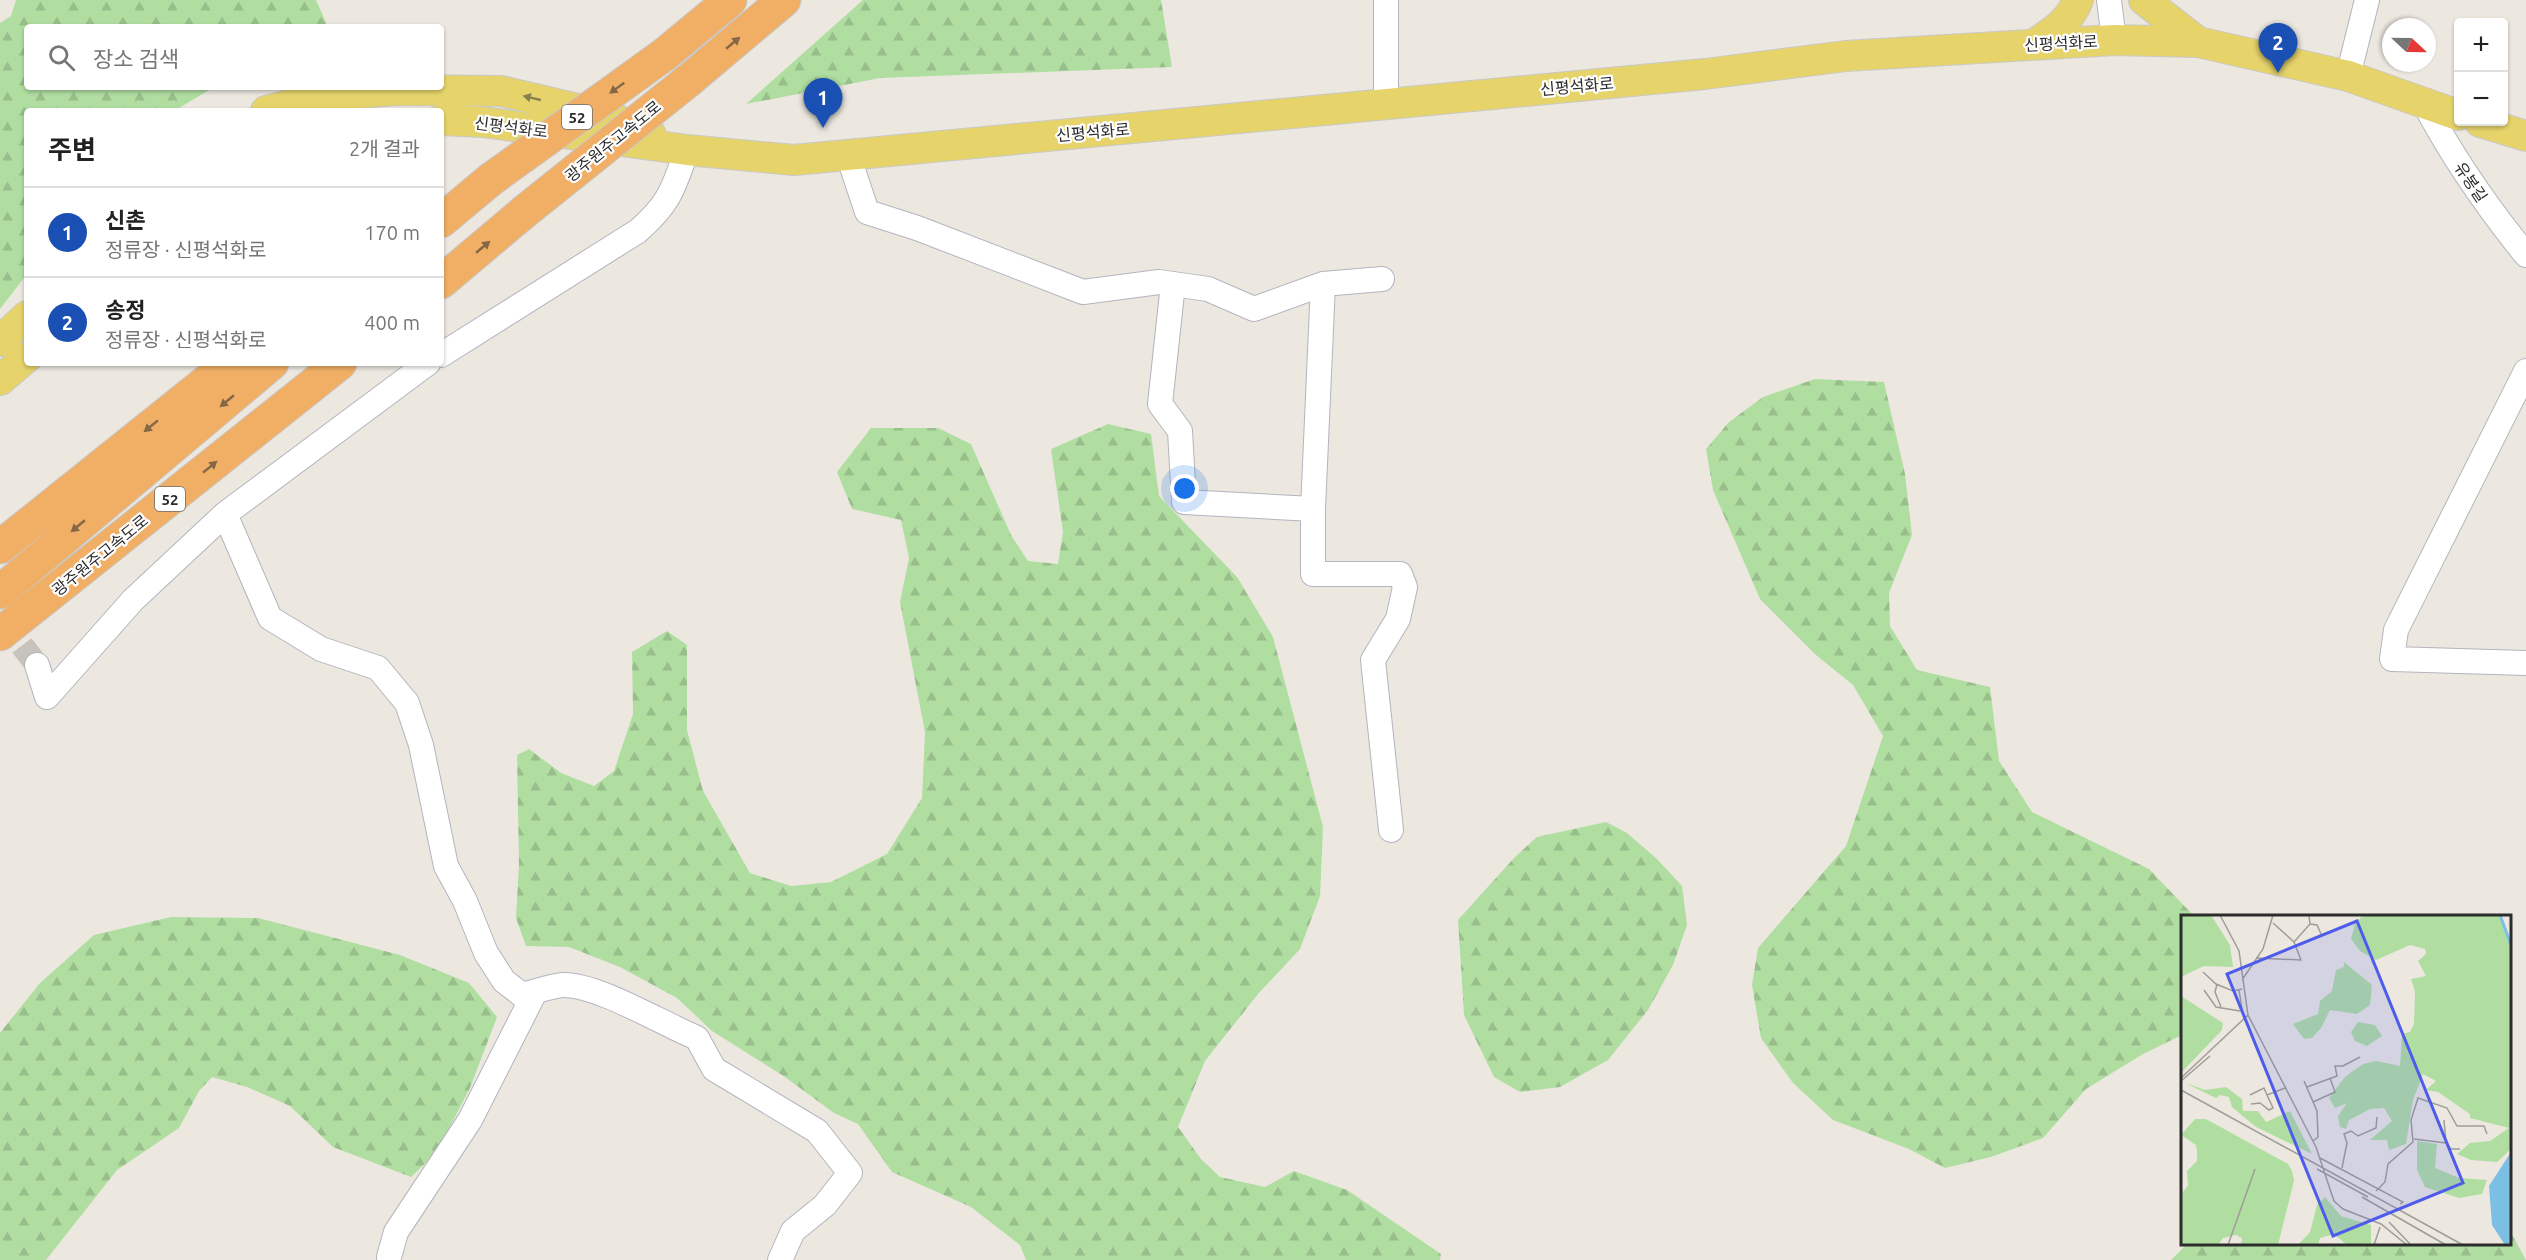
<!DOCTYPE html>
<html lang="ko">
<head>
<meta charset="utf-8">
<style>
  body { margin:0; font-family:Ubuntu,"Noto Sans KR",sans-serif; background:#f6f6f6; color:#222 }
  .controls { position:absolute; right:18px; top:18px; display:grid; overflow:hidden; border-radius:6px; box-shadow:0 2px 4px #0004 }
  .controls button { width:54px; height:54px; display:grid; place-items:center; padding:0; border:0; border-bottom:2px solid #e0e0e0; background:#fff; color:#222; font:30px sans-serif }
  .compass { position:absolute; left:2382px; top:18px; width:54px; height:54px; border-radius:50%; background:#fff; box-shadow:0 2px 4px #0004; rotate:112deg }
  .you { position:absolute; left:1185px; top:489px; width:21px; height:21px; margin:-15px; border:4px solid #fff; border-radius:50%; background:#1a73e8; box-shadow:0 0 0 9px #1a73e833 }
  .badge { display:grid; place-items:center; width:39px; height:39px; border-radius:50%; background:#4e5ceb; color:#fff; font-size:20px; font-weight:700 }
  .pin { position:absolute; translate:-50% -50px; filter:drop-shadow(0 2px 3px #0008) }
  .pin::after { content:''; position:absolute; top:32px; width:21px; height:18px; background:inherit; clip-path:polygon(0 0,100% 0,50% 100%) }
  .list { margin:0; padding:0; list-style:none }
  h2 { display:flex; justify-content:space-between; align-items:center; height:78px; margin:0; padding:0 24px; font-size:26px }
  h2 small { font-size:20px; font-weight:400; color:#767676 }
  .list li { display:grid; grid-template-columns:39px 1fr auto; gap:18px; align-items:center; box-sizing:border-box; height:90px; padding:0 24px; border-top:2px solid #e0e0e0 }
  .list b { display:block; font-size:22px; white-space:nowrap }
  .list p { margin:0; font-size:20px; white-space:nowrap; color:#767676 }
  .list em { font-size:20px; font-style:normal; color:#767676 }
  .icon { flex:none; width:33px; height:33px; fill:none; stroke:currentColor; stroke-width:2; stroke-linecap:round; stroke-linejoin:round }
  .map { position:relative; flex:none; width:2526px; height:1260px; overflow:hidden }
  .search { position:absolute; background:#fff; box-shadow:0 2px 4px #0004; left:24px; top:24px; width:420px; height:66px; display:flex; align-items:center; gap:15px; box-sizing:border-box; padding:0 21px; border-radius:6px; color:#767676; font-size:22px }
  .panel { position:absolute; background:#fff; box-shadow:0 2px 4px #0004; left:24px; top:108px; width:420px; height:258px; border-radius:6px }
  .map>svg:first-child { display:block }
  .forest { fill:url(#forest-firs) }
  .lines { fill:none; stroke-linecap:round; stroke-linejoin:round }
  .minor-tunnel { stroke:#c6c2bc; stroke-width:24; stroke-dasharray:24 12; stroke-linecap:butt }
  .minor-casing { stroke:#b3b4be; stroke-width:26 }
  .major-casing { stroke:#c8c8c8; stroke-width:32 }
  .highway-casing { stroke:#c8c8c8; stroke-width:35 }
  .minor { stroke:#fff; stroke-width:24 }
  .major { stroke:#e6d46b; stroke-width:30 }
  .highway { stroke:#f1af66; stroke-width:33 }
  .highway-bridge-casing { stroke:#c8c8c8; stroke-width:35; stroke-linecap:butt }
  .highway-bridge { stroke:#f1af66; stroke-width:33 }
  .oneway { fill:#856746 }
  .oneway2 { fill:#89804c }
  .labels { text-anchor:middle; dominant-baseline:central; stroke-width:4.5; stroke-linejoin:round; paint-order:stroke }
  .shield { fill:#fff; stroke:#6b6b6b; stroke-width:1.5 }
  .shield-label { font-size:15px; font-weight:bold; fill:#2c2c2c }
  .street-label { font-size:16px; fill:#2c2c2c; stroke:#fff }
  .inset-river { fill:none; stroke:#7cbfe5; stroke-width:3 }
  .inset-road { fill:none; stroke:#9f9d98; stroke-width:1.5 }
  .view { fill:#4e5ceb; fill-opacity:0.15; stroke:#4e5ceb; stroke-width:3 }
  .inset-edge { fill:none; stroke:#2c2c2c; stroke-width:3 }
</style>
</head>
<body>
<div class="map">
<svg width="2526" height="1260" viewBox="0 0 2526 1260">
  <defs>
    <pattern id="forest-firs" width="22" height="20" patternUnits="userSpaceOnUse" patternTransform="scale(1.5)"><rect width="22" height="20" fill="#b0dea1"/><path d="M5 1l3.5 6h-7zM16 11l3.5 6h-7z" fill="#98bf8b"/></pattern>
  </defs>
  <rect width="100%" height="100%" fill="#ece8e0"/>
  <path class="forest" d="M 16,0 L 316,0 L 328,27 L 27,27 L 27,87 L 214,87 L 174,111 L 27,111 L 27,274 L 0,309 L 0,23 L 11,16 Z
    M 863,0 L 1161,0 L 1172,67 L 880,78 L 746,104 Z
    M 1815,379 L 1884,382 L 1905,474 L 1912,535 L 1889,593 L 1890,626 L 1917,670 L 1990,687 L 1999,761 L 2032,812 L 2149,869 L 2194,916 L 2182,916 L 2182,1035 L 2143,1054 L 2086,1089 L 2043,1138 L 1991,1157 L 1945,1168 L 1909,1149 L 1833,1120 L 1793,1083 L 1761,1038 L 1752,985 L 1758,948 L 1846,846 L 1883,736 L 1853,685 L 1816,655 L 1760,599 L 1713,490 L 1706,449 L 1729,422 L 1763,397 Z
    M 1108,424 L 1151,434 L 1159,496 L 1237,577 L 1273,637 L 1323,827 L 1320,896 L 1300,949 L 1258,994 L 1205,1061 L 1178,1127 L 1201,1159 L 1220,1177 L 1265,1187 L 1294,1171 L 1347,1190 L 1441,1254 L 1440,1260 L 1026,1260 L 1020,1245 L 971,1207 L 892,1172 L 858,1124 L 834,1113 L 785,1077 L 712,1031 L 677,998 L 620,967 L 569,947 L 526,946 L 516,918 L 519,863 L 517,755 L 529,749 L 561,773 L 594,786 L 614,771 L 633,714 L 632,652 L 667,631 L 687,645 L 687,730 L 703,791 L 750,873 L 791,886 L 831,882 L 887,854 L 922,798 L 925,732 L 900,602 L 909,558 L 901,520 L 852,509 L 837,472 L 871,428 L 938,428 L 971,444 L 1011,535 L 1028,561 L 1058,564 L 1063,532 L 1051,449 Z
    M 1606,822 L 1627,833 L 1657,859 L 1682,886 L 1687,925 L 1673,965 L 1648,1010 L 1608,1060 L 1560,1087 L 1520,1092 L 1494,1077 L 1464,1015 L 1458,920 L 1514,858 L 1537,837 Z
    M 171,917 L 258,918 L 400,955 L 469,983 L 497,1017 L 470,1088 L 437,1152 L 411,1177 L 333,1147 L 290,1106 L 247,1087 L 212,1077 L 199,1091 L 179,1128 L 117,1170 L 46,1260 L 0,1260 L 0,1033 L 40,983 L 94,935 Z
    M 2510,1231 L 2526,1260 L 2171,1260 L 2187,1244 L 2510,1244 Z"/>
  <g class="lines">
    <path class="minor-tunnel" d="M 0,617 L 37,665"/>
    <g class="minor-casing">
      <path id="minor" d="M 1386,0 L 1386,104
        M 2109,0 L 2114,40
        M 2348,76 L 2367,0
        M 2424,103 C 2453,158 2487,207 2526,255
        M 848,155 L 867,212 L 917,228 L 1083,292 L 1159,282 L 1208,289 L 1254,309 L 1323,284 L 1382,279
        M 1173,284 L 1160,404 L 1180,431 L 1184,502 L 1313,509
        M 1323,284 L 1313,509 L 1313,574 L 1400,574 L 1405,587 L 1398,619 L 1373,660 L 1391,830
        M 441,355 L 638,231 C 670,203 673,189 687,150
        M 2526,371 L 2396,630 L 2392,659 L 2526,663
        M 225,514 L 270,618 L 321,649 L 378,668 L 407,703 L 421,745 L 446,866 L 465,901 L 486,953 L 504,981 L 522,995 C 535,992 550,986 563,985 C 597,984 663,1024 697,1038 L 714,1069 L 817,1131 L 850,1173 L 825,1205 L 793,1231 L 780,1260
        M 37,665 L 47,697 L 133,600 L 225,514 L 428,363
        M 389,1257 L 396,1232 L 470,1120 L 535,992"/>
    </g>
    <g class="major-casing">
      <path id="major" d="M 2144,0 L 2198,42
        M 2034,44 C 2053,32 2070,21 2078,0
        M 266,111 L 324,96 L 395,90 L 501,91 L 608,116 L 651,135
        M 441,120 L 483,122 L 687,150 L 794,160 L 1705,74 L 1846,56 L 2114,40 L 2198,42 L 2348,76 L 2458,115
        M 2480,122 L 2526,136
        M 0,341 L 27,316
        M 0,380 L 27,357"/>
    </g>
    <g class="highway-casing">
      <path id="highway" d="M 665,54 L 730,0
        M 689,80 L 784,0
        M 441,221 L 490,180
        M 441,282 L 524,212
        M 0,547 L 230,363
        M 0,592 L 272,363
        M 0,634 L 340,363"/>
    </g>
    <use href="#minor" class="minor"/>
    <use href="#major" class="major"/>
    <use href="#highway" class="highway"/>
    <g class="highway-bridge-casing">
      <path id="highway-bridge" d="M 490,180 L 665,54
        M 524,212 L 689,80"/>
    </g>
    <use href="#highway-bridge" class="highway-bridge"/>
  </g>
  <defs><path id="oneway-solid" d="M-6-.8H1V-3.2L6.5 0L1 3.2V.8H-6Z" transform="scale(1.5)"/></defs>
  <g class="oneway">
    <use href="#oneway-solid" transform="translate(733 43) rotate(-40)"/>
    <use href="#oneway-solid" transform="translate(617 88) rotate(144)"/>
    <use href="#oneway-solid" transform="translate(483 247) rotate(-40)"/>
    <use href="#oneway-solid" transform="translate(227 401) rotate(140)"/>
    <use href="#oneway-solid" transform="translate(151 426) rotate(141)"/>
    <use href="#oneway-solid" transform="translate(210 467) rotate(-39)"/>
    <use href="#oneway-solid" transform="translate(78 526) rotate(140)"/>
  </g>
  <use class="oneway2" href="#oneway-solid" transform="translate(532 98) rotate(-167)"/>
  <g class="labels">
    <g class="shield">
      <rect x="562" y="105" width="30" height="24" rx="4.5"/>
      <rect x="155" y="487" width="30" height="24" rx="4.5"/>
    </g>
    <g class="shield-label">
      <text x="577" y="117">52</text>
      <text x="170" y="499">52</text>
    </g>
    <g class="street-label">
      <text transform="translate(2061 43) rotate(-3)">신평석화로</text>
      <text transform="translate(1577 86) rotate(-5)">신평석화로</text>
      <text transform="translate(511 127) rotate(7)">신평석화로</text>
      <text transform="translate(1093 132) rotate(-5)">신평석화로</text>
      <text transform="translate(613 141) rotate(-39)">광주원주고속도로</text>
      <text transform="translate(2471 182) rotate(56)">유봉길</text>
      <text transform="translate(100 555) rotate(-39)">광주원주고속도로</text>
    </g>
  </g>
  <g transform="translate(2181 915)">
    <rect width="330" height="330" fill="#ece8e0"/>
    <path d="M 30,0 L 49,30 L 52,52 L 23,51 L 0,62 L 0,0 ZM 317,0 L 327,19 L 330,37 L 330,234 L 316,247 L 290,245 L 276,239 L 289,228 L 309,226 L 328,213 L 289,203 L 289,199 L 257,177 L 245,175 L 255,166 L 242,159 L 232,185 L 225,229 L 208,235 L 206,225 L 189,225 L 211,206 L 203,193 L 189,194 L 168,205 L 165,214 L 159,212 L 157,201 L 166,188 L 154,193 L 148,183 L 164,162 L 182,149 L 195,146 L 219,151 L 221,119 L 229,117 L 233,109 L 234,77 L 230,64 L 245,61 L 237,46 L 245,39 L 244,34 L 229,30 L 195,45 L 179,36 L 170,24 L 174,9 L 181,1 ZM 163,47 L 191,70 L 189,90 L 176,99 L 149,95 L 140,113 L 131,123 L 123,124 L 112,109 L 137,99 L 139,86 L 151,76 L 155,55 L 163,52 ZM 0,81 L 42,108 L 41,115 L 0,158 ZM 177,107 L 194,110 L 201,121 L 186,131 L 174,126 L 170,117 ZM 4,168 L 24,175 L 45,172 L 61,184 L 62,196 L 77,196 L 85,207 L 109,196 L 131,239 L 75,212 L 51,192 L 48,182 L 39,180 L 35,183 ZM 14,204 L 25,204 L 107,249 L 111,256 L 113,266 L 97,330 L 60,330 L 61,323 L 55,320 L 42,323 L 37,330 L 0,330 L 0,279 L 7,271 L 6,256 L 16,246 L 16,236 L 15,230 L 0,220 ZM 236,226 L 256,229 L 254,253 L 278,263 L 306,265 L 301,279 L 278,283 L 244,272 L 236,255 ZM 144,282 L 160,301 L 190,310 L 190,330 L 166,330 L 153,319 L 139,323 L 137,330 L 117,330 L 129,317 L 136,290 Z" fill="#b0dea1"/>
    <path d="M 330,237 L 330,330 L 324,330 L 311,310 L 308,271 Z" fill="#7cbfe5"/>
    <path class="inset-river" d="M 319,0 L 330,30"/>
    <path class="inset-road" d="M 39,0 L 58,36 L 67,100 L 135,232 L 153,286 L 162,294 L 200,309 L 226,330M 128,0 L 129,9 L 136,10 L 140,19M 113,27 L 129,9M 75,43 L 120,45 L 113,27 L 92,8M 22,57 L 35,69 L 52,76 L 61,74M 61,65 L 82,34 L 92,0M 36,69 L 34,77 L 40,92M 23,75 L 35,92 L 59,96M 58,75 L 61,94M 0,163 L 67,100M 0,166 L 29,141M 123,166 L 136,196 L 137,222 L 132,226M 126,172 L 156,161 L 154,151 L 162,151 L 179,142M 0,175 L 282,330M 69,180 L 83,173 L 86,180 L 104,173M 132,187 L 154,177 L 149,163M 70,189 L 79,188 L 88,195 L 92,193 L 86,180M 263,205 L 265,228 L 270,234 L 279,234M 233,224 L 265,228M 139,243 L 222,287 L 219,289M 161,253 L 166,228 L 163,219 L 170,216 L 177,221 L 195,213 L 196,202M 136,254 L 187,282M 195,276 L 204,267 L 207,249 L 232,227 L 230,205 L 237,183 L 266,193 L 276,211 L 303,211 L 306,219M 181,282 L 265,330M 208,307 L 230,330M 47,330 L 74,254M 193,330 L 199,312"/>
    <path class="view" d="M 176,6 L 282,268 L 152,321 L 46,59 Z"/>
    <rect width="330" height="330" class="inset-edge"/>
  </g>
</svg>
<div class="controls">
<button>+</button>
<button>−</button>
</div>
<svg class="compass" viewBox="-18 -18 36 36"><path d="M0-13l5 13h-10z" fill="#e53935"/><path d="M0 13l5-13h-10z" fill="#767676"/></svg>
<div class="you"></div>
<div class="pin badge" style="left:823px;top:128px;background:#1a4fb4">1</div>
<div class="pin badge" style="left:2278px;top:73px;background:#1a4fb4">2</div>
<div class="search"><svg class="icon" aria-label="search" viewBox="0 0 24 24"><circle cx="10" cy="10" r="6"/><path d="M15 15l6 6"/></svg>장소 검색</div>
<section class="panel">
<h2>주변<small>2개 결과</small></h2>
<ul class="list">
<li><span class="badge" style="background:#1a4fb4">1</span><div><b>신촌</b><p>정류장 · 신평석화로</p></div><em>170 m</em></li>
<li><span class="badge" style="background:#1a4fb4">2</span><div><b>송정</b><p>정류장 · 신평석화로</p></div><em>400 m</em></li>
</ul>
</section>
</div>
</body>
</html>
